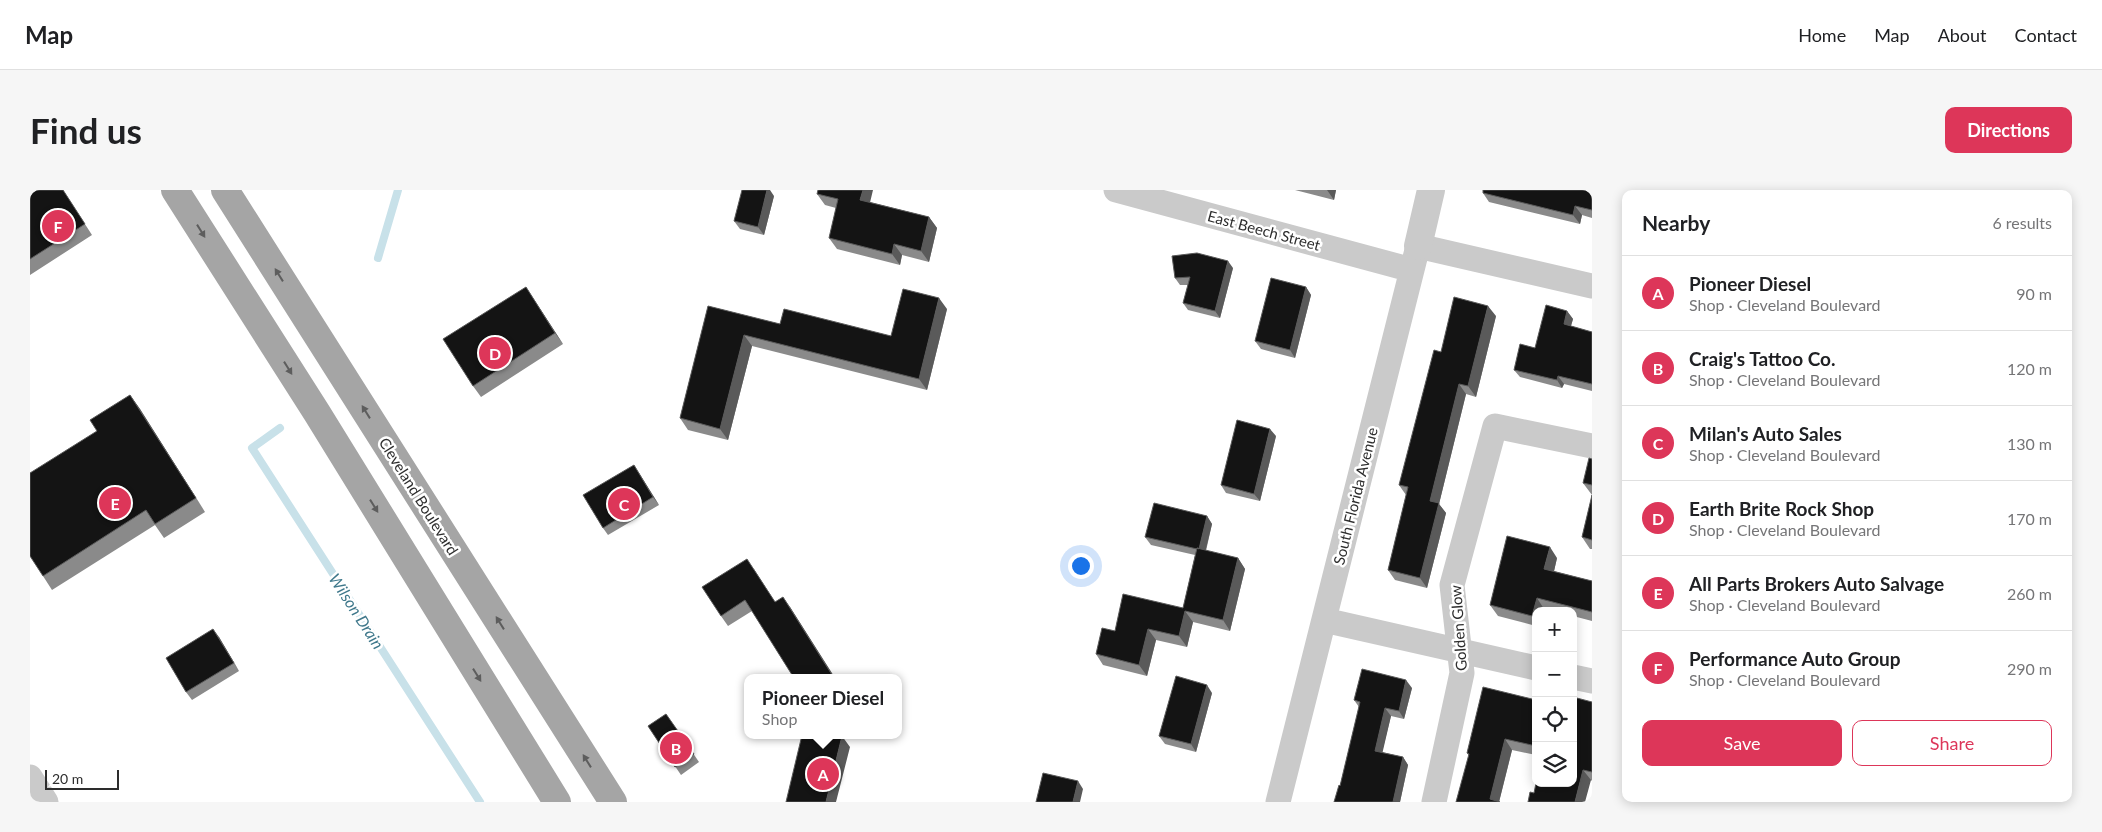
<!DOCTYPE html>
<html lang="en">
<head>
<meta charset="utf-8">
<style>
  body { margin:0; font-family:Lato,sans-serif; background:#f6f6f6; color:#202124 }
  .controls { position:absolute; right:15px; bottom:15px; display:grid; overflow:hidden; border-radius:10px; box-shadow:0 2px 12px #0003 }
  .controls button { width:45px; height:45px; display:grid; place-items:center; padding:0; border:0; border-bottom:1px solid #e0e0e0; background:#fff; color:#202124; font:25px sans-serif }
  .scale { position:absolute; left:15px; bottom:12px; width:74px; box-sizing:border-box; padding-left:5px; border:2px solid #2d2d2d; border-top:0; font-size:14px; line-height:18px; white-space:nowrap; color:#2d2d2d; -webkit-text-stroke:4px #fff; paint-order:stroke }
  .you { position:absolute; left:1050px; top:375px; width:18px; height:18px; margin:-12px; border:4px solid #fff; border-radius:50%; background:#1a73e8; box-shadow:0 0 0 8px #1a73e833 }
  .badge { display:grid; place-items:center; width:32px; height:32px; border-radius:50%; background:#dd3659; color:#fff; font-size:16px; font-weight:700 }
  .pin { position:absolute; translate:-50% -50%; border:2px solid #fff; box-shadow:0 1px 5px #0006 }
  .popup { position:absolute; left:714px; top:484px; width:158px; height:65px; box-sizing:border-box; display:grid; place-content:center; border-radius:10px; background:#fff; filter:drop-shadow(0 1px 4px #0005); font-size:16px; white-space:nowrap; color:#757577 }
  .popup b { font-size:19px; color:#202124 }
  .popup::after { content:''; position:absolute; left:50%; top:100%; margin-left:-10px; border:10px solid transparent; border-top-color:#fff }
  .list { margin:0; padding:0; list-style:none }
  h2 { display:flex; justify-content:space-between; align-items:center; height:65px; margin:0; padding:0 20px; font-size:21px }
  h2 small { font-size:16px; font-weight:400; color:#757577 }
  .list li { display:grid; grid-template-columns:32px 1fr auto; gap:15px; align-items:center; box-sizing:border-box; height:75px; padding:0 20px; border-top:1px solid #e0e0e0 }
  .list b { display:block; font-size:19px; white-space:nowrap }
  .list p { margin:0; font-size:16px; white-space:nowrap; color:#757577 }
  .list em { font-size:16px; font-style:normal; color:#757577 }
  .actions { display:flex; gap:10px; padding:15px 20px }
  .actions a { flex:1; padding:11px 0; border:1px solid #dd3659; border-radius:10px; text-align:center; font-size:18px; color:#dd3659 }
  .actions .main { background:#dd3659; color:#fff }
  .icon { flex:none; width:28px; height:28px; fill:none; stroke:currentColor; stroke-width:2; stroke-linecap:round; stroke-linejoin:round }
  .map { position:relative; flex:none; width:1562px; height:612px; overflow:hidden; border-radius:10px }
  header { display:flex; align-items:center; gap:30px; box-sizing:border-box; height:70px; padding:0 25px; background:#fff; border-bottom:1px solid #e0e0e0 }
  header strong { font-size:24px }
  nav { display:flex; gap:28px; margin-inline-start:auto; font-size:18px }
  .intro { display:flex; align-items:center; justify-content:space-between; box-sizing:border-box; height:120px; padding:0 30px }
  h1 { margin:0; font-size:35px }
  .button { padding:12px 22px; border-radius:10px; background:#dd3659; color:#fff; font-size:18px; font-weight:700 }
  main { display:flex; gap:30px; padding:0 30px }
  aside { flex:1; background:#fff; border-radius:10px; box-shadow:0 2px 12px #0003 }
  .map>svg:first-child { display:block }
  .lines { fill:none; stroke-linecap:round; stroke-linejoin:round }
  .stream { stroke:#c8e1e9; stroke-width:8 }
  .minor { stroke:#cacaca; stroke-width:25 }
  .tertiary { stroke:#cacaca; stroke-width:28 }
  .primary { stroke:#a5a5a5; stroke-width:28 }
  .wall { fill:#8a8a8a }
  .shaded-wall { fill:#5a5a5a }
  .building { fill:#141414; stroke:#5a5a5a }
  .oneway { fill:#5d5d5d }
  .labels { text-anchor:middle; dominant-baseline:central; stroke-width:5; stroke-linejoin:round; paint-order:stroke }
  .street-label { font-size:15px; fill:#2d2d2d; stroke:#fff }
  .water-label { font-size:16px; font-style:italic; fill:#3f788b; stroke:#fff }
</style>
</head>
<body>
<header>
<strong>Map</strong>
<nav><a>Home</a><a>Map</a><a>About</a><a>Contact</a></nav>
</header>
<div class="intro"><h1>Find us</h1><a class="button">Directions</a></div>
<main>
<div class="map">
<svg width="1562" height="612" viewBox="0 0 1562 612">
  <rect width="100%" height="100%" fill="#fff"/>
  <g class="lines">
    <path class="stream" d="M 348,68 L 368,0
      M 250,238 L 222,258 L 450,612"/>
    <path class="minor" d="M 1086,0 L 1382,80
      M 1294,430 L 1506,478
      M 1543,487 L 1562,491
      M 0,587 L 16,612
      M 1248,612 L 1388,56 L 1562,96
      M 1404,612 L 1432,483 L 1422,395 L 1465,236 L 1562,256"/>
    <path class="tertiary" d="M 1388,56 L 1401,0"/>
    <path class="primary" d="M 145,0 L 287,223 L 527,612
      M 195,0 L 583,612"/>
  </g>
  <path class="wall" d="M 0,0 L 33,0 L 62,45 L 0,85 Z
    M 1265,0 L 1306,0 L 1304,10 Z
    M 1562,0 L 1562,28 L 1552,25 L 1550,34 L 1459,12 L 1453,3 Z
    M 787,4 L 840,12 L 899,27 L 907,38 L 899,72 L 872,65 L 870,75 L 807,59 L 799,48 L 806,18 L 795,15 Z
    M 744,6 L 734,45 L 710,39 L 704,31 Z
    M 1203,78 L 1190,128 L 1158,120 L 1153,113 L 1158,95 L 1150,95 L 1145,88 Z
    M 496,97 L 533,154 L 451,207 L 443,196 Z
    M 1276,97 L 1281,105 L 1265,168 L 1231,159 L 1225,151 Z
    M 678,116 L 750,134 L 861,146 L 917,119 L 897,200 L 722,156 L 698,250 L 658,240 L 650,228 Z
    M 1537,121 L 1543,129 L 1541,136 L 1562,142 L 1562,201 L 1534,194 L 1532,198 L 1490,187 L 1484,180 L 1505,158 Z
    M 1466,126 L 1446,207 L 1436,204 L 1409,314 L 1416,323 L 1397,398 L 1365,390 L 1358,380 L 1376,305 L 1369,295 L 1411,162 Z
    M 100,205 L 110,219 L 175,322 L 134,348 L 125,335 L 22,400 L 13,386 L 67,241 Z
    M 1246,246 L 1230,311 L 1196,303 L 1191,295 Z
    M 1562,269 L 1562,305 L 1553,293 Z
    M 609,283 L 629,315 L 578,345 L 573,338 Z
    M 1562,305 L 1562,359 L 1560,359 L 1552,347 Z
    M 1177,326 L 1182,334 L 1176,361 L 1208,368 L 1215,379 L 1200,441 L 1163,432 L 1157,457 L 1126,450 L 1117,486 L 1073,475 L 1066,464 L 1085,441 L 1153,418 L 1165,365 L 1121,355 L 1115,347 Z
    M 1527,368 L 1524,381 L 1562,391 L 1562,431 L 1543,426 L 1543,421 L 1522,421 L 1514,419 L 1514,421 L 1506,421 L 1506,436 L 1468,426 L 1460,415 Z
    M 724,379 L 745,412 L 760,417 L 805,488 L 764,488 L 722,421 L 698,436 L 691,426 Z
    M 189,447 L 209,481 L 162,510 L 156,502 Z
    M 1382,498 L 1374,529 L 1361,526 L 1352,562 L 1373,567 L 1378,575 L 1370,612 L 1304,612 L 1310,596 L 1329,517 L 1324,510 Z
    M 1182,503 L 1166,562 L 1135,554 L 1129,546 Z
    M 1506,510 L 1506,565 L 1482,560 L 1469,612 L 1426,612 L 1439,566 L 1437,563 Z
    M 1562,512 L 1562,591 L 1561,590 L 1504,603 Z
    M 636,524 L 669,572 L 651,585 L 618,536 Z"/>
  <path class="shaded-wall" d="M 737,0 L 740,0 L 744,6 L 734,45 L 728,37 Z
    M 833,0 L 843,0 L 838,21 L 830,10 Z
    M 1297,0 L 1306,0 L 1304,10 Z
    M 1545,16 L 1552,25 L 1550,34 L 1543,25 Z
    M 899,27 L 907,38 L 899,72 L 891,61 Z
    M 864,54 L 872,65 L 870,75 L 862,64 Z
    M 1198,71 L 1203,78 L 1190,128 L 1185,121 Z
    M 496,97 L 503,108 L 533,154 L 525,143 Z
    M 1276,97 L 1281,105 L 1265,168 L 1260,160 Z
    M 909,108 L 917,119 L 897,200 L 889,189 Z
    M 1458,116 L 1466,126 L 1446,207 L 1438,196 Z
    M 1537,121 L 1543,129 L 1539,142 L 1534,134 Z
    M 714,145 L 722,156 L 698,250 L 690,239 Z
    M 1528,186 L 1534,194 L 1532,198 L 1527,190 Z
    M 1429,194 L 1436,204 L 1409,314 L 1416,323 L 1397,398 L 1390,388 L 1400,311 Z
    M 100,205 L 110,219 L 175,322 L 166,308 Z
    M 1240,239 L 1246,246 L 1230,311 L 1224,304 Z
    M 604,275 L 629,315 L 623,307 Z
    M 1177,326 L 1182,334 L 1174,367 L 1169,360 Z
    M 1520,357 L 1527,368 L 1522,390 L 1514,379 Z
    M 1208,368 L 1215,379 L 1200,441 L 1193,430 Z
    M 753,407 L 760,417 L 805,488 L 804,488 Z
    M 1507,408 L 1514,419 L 1514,421 L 1506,421 L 1506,431 L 1502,426 Z
    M 1155,421 L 1163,432 L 1157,457 L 1149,446 Z
    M 183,439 L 189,447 L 209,481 L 204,473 Z
    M 1118,439 L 1126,450 L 1117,486 L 1109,475 Z
    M 1376,490 L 1382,498 L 1374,529 L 1369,521 Z
    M 1177,495 L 1182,503 L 1166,562 L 1161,554 Z
    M 1355,518 L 1361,526 L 1351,569 L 1345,561 Z
    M 812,546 L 820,557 L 806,612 L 796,612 Z
    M 1475,549 L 1482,560 L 1469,612 L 1460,609 Z
    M 1373,567 L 1378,575 L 1370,612 L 1363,612 Z
    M 1553,580 L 1561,590 L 1555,612 L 1545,612 Z
    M 1048,591 L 1053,599 L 1050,612 L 1043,612 Z"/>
  <path class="building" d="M 0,0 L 33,0 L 55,34 L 0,69 Z
    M 712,0 L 737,0 L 728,37 L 704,31 Z
    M 788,0 L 833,0 L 830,10 L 899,27 L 891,61 L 864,54 L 862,64 L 799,48 L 808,9 L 787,4 Z
    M 1453,0 L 1562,0 L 1562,20 L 1545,16 L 1543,25 L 1453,3 Z
    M 1167,63 L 1198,71 L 1185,121 L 1153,113 L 1160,87 L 1145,88 L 1142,66 Z
    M 1241,88 L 1276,97 L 1260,160 L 1225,151 Z
    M 496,97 L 525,143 L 443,196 L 413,149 Z
    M 873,99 L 909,108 L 889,189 L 714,145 L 690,239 L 650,228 L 678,116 L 750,134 L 754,119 L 861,146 Z
    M 1424,107 L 1458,116 L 1438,196 L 1429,194 L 1400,311 L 1409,313 L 1390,388 L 1358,380 L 1378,297 L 1369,295 L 1404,160 L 1411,162 Z
    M 1516,115 L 1537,121 L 1534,134 L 1562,142 L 1562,194 L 1528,186 L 1527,190 L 1484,180 L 1490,154 L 1505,158 Z
    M 100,205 L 166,308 L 125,334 L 116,320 L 13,386 L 0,366 L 0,283 L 67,241 L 60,230 Z
    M 1207,230 L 1240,239 L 1224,304 L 1191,295 Z
    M 1559,268 L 1562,269 L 1562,295 L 1553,293 Z
    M 604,275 L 623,307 L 573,338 L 553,305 Z
    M 1562,305 L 1562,350 L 1552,347 Z
    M 1124,313 L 1177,326 L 1169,359 L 1167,358 L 1167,359 L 1115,347 Z
    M 1477,346 L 1520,357 L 1514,379 L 1562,391 L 1562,422 L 1507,408 L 1502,426 L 1460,415 Z
    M 1167,358 L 1208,368 L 1193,430 L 1155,421 L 1149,446 L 1118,439 L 1109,475 L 1066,464 L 1072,438 L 1085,441 L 1093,404 L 1153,418 Z
    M 717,369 L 745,412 L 753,407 L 804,488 L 764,488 L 715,410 L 691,426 L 672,397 Z
    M 183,439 L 204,473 L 156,502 L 136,468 Z
    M 1332,479 L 1376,490 L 1369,521 L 1355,518 L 1345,561 L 1373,567 L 1363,612 L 1304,612 L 1309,595 L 1310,596 L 1330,512 L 1324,510 Z
    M 1146,486 L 1177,495 L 1161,554 L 1129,546 Z
    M 1453,497 L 1506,510 L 1506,556 L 1475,549 L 1460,609 L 1470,612 L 1426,612 L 1439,564 L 1437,563 Z
    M 1543,507 L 1562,512 L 1562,582 L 1553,580 L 1545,612 L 1498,612 L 1500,602 L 1504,603 L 1506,593 L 1543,593 Z
    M 636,524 L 664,564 L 645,577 L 618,536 Z
    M 772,545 L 812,546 L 796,612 L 756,612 Z
    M 1013,583 L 1048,591 L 1043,612 L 1006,612 Z"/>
  <defs><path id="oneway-solid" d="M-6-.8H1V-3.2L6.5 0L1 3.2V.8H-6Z" transform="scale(1.25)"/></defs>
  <g class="oneway">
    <use href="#oneway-solid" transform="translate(171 41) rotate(58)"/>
    <use href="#oneway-solid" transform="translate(249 85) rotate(-122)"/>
    <use href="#oneway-solid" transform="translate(258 178) rotate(58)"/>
    <use href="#oneway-solid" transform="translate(336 222) rotate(-122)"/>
    <use href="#oneway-solid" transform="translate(344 316) rotate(58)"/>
    <use href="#oneway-solid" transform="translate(470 433) rotate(-122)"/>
    <use href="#oneway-solid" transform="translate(447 485) rotate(58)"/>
    <use href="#oneway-solid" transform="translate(557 571) rotate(-122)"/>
  </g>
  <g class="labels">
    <g class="street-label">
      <text transform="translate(1234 40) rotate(15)">East Beech Street</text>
      <text transform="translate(389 306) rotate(58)">Cleveland Boulevard</text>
      <text transform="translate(1325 306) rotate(-76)">South Florida Avenue</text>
      <text transform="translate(1428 438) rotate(-94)">Golden Glow</text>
    </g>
    <g class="water-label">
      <text transform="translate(327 421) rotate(57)">Wilson Drain</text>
    </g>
  </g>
</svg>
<div class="controls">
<button>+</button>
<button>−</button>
<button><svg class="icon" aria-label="locate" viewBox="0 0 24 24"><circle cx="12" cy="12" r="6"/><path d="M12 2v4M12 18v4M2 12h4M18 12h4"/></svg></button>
<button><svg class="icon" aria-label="layers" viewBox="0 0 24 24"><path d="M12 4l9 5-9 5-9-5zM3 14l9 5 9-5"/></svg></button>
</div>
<div class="scale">20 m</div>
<div class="you"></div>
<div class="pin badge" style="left:793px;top:584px">A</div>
<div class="popup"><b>Pioneer Diesel</b>Shop</div>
<div class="pin badge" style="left:646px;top:558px">B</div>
<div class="pin badge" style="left:594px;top:314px">C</div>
<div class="pin badge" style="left:465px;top:163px">D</div>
<div class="pin badge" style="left:85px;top:313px">E</div>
<div class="pin badge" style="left:28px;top:36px">F</div>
</div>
<aside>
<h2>Nearby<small>6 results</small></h2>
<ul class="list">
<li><span class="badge">A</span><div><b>Pioneer Diesel</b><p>Shop · Cleveland Boulevard</p></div><em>90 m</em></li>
<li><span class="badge">B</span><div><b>Craig's Tattoo Co.</b><p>Shop · Cleveland Boulevard</p></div><em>120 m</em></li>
<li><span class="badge">C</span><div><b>Milan's Auto Sales</b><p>Shop · Cleveland Boulevard</p></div><em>130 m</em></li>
<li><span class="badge">D</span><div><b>Earth Brite Rock Shop</b><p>Shop · Cleveland Boulevard</p></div><em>170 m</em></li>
<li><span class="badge">E</span><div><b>All Parts Brokers Auto Salvage</b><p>Shop · Cleveland Boulevard</p></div><em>260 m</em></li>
<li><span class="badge">F</span><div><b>Performance Auto Group</b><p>Shop · Cleveland Boulevard</p></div><em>290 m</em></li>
</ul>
<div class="actions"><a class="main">Save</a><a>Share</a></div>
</aside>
</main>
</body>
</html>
